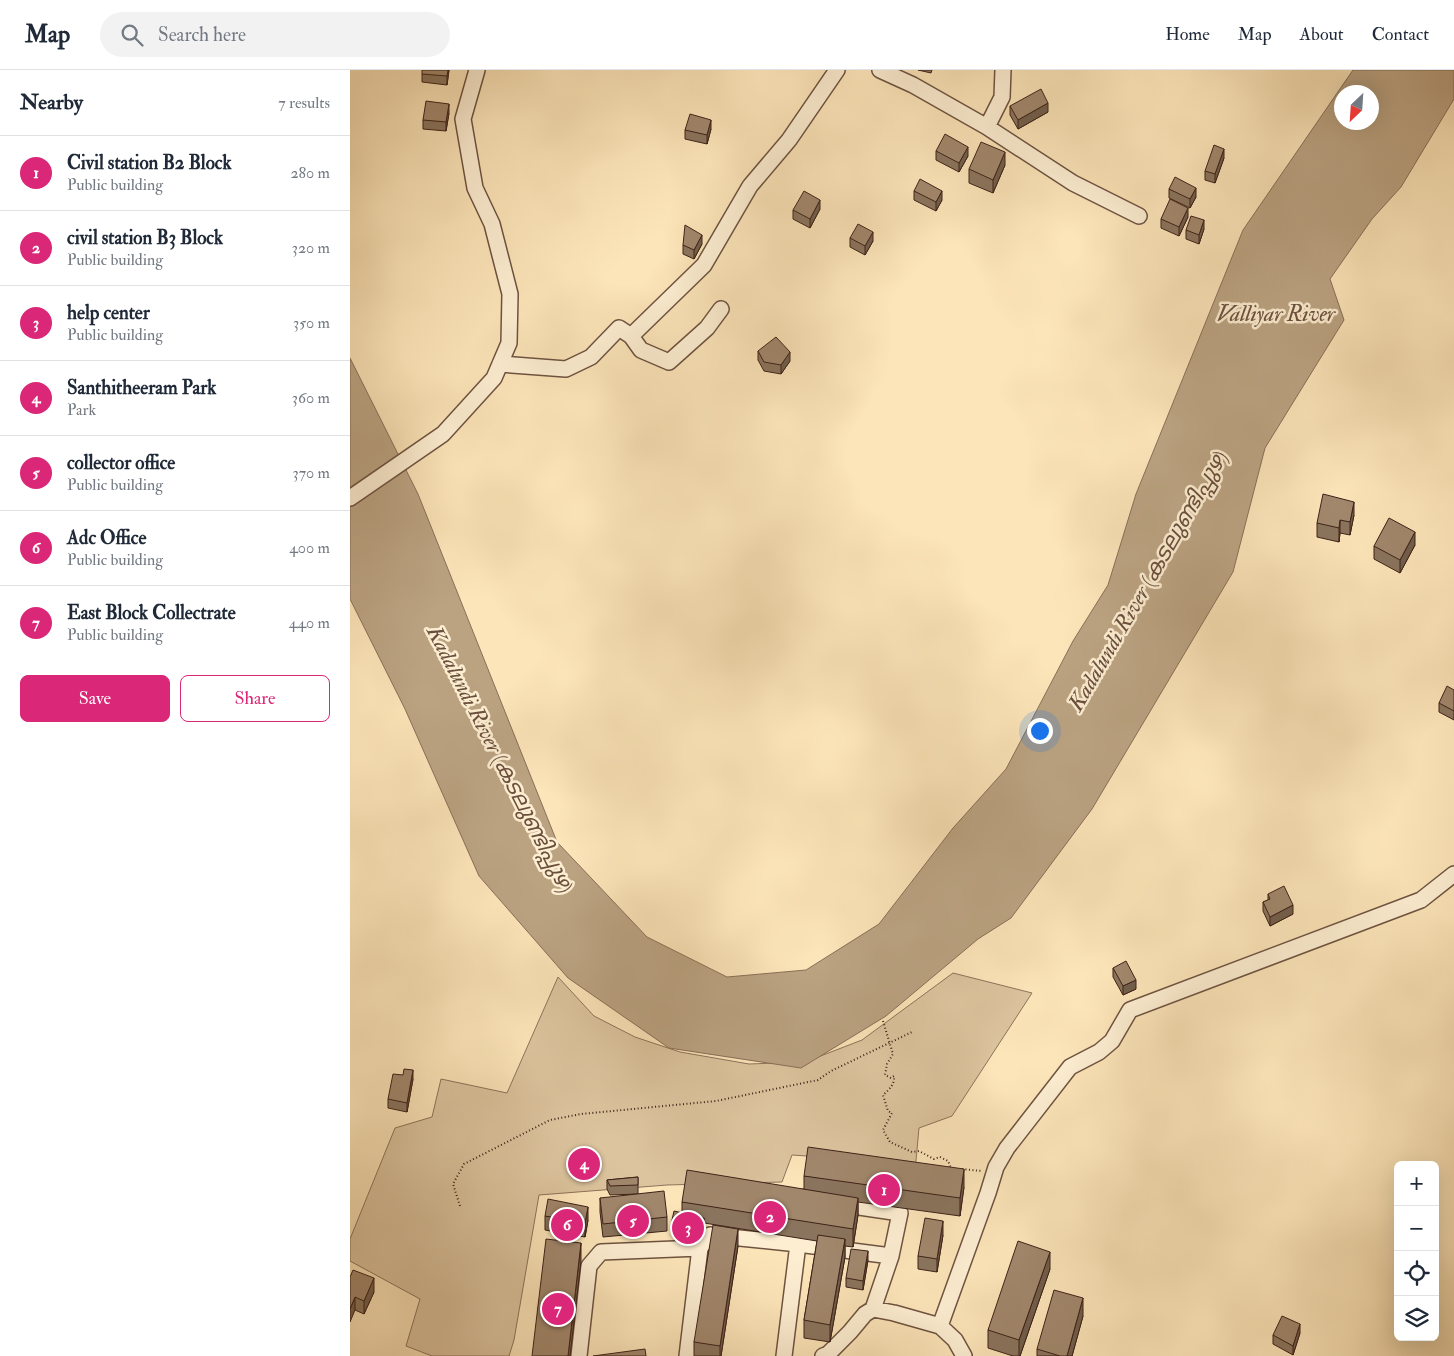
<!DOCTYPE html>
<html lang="en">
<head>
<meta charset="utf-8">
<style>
  body { margin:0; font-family:"IM FELL Double Pica","Noto Sans Malayalam",serif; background:#f2f2f3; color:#1f2937 }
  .controls { position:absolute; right:15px; bottom:15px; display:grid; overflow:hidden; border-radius:8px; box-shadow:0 5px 20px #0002 }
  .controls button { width:45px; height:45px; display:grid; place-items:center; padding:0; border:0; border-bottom:1px solid #e0e1e3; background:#fff; color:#1f2937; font:25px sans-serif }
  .compass { position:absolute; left:984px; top:15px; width:45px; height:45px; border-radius:50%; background:#fff; box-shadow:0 5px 20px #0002; rotate:205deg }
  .you { position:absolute; left:689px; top:660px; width:18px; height:18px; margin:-12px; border:4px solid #fff; border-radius:50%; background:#1a73e8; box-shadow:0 0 0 8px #1a73e833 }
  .badge { display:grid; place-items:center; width:32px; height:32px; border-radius:50%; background:#db2777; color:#fff; font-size:16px; font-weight:700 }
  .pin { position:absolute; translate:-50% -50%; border:2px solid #fff; box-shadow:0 1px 5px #0006 }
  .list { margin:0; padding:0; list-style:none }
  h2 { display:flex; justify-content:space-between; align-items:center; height:65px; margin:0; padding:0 20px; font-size:21px }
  h2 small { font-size:16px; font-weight:400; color:#747a83 }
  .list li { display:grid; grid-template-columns:32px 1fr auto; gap:15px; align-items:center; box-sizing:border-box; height:75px; padding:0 20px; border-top:1px solid #e0e1e3 }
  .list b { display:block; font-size:19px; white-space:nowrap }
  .list p { margin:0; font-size:16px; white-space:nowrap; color:#747a83 }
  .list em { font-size:16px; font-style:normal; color:#747a83 }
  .actions { display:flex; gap:10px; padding:15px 20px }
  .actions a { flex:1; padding:11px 0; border:1px solid #db2777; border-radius:8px; text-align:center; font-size:18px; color:#db2777 }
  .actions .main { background:#db2777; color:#fff }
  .icon { flex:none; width:28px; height:28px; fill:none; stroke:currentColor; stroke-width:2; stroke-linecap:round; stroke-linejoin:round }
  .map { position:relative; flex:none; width:1104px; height:1286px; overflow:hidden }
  header { display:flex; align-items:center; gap:30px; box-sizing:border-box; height:70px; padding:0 25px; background:#fff; border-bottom:1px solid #e0e1e3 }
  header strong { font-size:24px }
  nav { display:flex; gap:28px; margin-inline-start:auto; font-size:18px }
  .search { width:350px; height:45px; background:#f2f2f3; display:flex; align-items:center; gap:12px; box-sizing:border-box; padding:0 18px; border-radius:28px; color:#747a83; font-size:19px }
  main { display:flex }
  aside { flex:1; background:#fff }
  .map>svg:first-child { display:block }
  .green { fill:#dcc49e; stroke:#8d735b }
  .water { fill:#bba382; stroke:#896f58; fill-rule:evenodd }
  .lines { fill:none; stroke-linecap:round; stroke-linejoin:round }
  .minor-casing { stroke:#6e5340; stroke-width:18 }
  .path { stroke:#3e2218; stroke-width:2; stroke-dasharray:1 2.5; stroke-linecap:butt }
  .minor { stroke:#fdeed2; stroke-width:15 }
  .wall { fill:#8a745d; stroke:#3e2218 }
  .shaded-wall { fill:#715e4c; stroke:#3e2218 }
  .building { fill:#a1876c; stroke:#3e2218 }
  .labels { text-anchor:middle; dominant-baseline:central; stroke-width:5; stroke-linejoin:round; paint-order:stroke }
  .water-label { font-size:22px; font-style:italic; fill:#6a4f3d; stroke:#fdeed2 }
</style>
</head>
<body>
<header>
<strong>Map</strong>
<div class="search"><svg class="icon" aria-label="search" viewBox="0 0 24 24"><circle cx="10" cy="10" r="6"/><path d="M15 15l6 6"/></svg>Search here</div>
<nav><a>Home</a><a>Map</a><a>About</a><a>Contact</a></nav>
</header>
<main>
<aside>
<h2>Nearby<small>7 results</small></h2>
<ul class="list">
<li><span class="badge">1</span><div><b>Civil station B2 Block</b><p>Public building</p></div><em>280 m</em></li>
<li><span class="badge">2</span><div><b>civil station B3 Block</b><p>Public building</p></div><em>320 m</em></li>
<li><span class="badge">3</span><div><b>help center</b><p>Public building</p></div><em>350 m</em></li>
<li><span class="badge">4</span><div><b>Santhitheeram Park</b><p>Park</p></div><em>360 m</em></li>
<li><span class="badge">5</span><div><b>collector office</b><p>Public building</p></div><em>370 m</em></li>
<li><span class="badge">6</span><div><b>Adc Office</b><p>Public building</p></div><em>400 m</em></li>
<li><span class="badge">7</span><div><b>East Block Collectrate</b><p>Public building</p></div><em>440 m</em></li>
</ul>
<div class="actions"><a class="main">Save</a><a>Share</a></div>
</aside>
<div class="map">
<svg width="1104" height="1286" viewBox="0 0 1104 1286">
  <rect width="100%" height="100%" fill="#fce5b9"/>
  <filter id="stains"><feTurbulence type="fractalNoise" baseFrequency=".004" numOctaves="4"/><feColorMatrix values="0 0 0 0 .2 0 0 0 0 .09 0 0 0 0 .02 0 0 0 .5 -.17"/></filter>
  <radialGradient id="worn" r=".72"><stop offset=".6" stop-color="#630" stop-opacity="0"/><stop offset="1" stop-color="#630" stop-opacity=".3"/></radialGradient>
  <path class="green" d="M 603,903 L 682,923 L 602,1046 L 569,1058 L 565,1101 L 486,1088 L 442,1085 L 432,1112 L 317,1115 L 189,1125 L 164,1270 L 159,1286 L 82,1286 L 56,1276 L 70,1229 L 0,1191 L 0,1169 L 45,1058 L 82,1047 L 91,1009 L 157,1023 L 208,907 L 244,946 L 285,967 L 330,982 L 399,994 L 455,992 L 512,970 Z"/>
  <path class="water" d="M 1003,0 L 1104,0 L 1104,29 L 1051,117 L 1022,149 L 980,209 L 994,250 L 915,378 L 883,502 L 742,739 L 661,848 L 628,869 L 536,946 L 451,998 L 319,978 L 218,908 L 129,806 L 55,639 L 0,529 L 0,288 L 68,424 L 207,772 L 297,867 L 377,907 L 456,900 L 529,854 L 603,758 L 656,699 L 723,571 L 758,515 L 786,424 L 893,160 ZM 992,22 L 1022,22 L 1022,52 L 992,52 Z"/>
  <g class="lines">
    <g class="minor-casing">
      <path id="minor" d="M 530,0 L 563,15 L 637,57 L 652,27 L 653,0
        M 637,57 L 723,113 L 789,146
        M 281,266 L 291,280 L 319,292 L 357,258 L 371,239
        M 150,294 L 216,299 L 241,287 L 269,258 L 281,266 L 354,195 L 400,116 L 439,70 L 487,0
        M 0,428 L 93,364 L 144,308 L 159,273 L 160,224 L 142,154 L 125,118 L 113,49 L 127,0
        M 489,1134 L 550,1143 L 541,1186
        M 590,1256 L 638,1123 L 646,1097 L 657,1078 L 720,997 L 749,982 L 762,971 L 780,940 L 1071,830 L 1104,804
        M 229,1286 L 239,1196 L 251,1182 L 350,1178 L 360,1165 L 448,1174 L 541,1186 L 523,1239
        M 337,1286 L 350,1178
        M 434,1286 L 448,1174
        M 473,1286 L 478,1284 L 500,1262 L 515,1244 L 523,1239 L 544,1243 L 590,1256 L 605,1270 L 614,1286"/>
    </g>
    <path class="path" d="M 533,951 L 543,984 L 537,994 L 535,1005 L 541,1008 L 544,1006 C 545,1014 539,1020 533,1025 L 538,1041 L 542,1043 L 533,1060 L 540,1072 L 562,1082 L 569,1081 L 584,1089 L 590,1087 L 598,1091 L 601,1098 L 602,1098
      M 612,1099 L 632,1101
      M 110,1136 L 103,1114 L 114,1094 L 200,1050 L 231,1044 L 366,1031 L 468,1010 L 481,1001 L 562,962"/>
    <use href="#minor" class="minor"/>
  </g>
  <path class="wall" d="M 99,0 L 97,15 L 72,12 L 72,4 Z
    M 568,0 L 582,0 L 581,3 Z
    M 660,36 L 698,42 L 668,59 L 660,45 Z
    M 99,43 L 96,61 L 73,59 L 73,50 Z
    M 361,59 L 357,74 L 335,69 L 335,60 Z
    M 586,81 L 618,86 L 609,102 L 586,90 Z
    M 874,88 L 865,113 L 855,110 L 855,101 Z
    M 655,95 L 643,123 L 619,113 L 619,99 Z
    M 819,119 L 846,127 L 840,138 L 819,128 Z
    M 564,121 L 592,130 L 586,141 L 564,130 Z
    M 470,139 L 460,158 L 443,149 L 443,140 Z
    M 838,147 L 829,166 L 811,158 L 811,149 Z
    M 854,159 L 849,174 L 836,169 L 836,160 Z
    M 500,168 L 523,171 L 515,185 L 500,177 Z
    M 352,174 L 344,189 L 333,184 L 333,175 Z
    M 408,281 L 440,291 L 431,304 L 414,301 L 408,290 Z
    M 1004,445 L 1000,465 L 990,463 L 989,472 L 967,467 L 967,453 Z
    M 1065,475 L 1050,503 L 1024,489 L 1024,476 Z
    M 1104,620 L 1104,650 L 1089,642 L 1089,633 Z
    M 918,824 L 943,844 L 920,856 L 913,841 L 913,832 L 918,830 Z
    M 763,898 L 786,919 L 773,925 L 763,907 Z
    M 63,1009 L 57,1042 L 38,1038 L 38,1029 Z
    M 454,1106 L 614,1117 L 610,1146 L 508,1132 L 508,1145 L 503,1177 L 495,1176 L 495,1187 L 480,1272 L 454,1268 L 454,1250 L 467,1171 L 354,1153 L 351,1166 L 322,1159 L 322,1150 L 332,1142 L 332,1132 L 454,1119 Z
    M 288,1107 L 288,1124 L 260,1125 L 257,1119 L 257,1110 Z
    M 250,1128 L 317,1147 L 317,1161 L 253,1167 L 250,1142 Z
    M 195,1146 L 238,1150 L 235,1167 L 195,1160 Z
    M 593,1165 L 587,1202 L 568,1199 L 568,1186 Z
    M 388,1176 L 371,1286 L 344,1286 L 344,1272 Z
    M 518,1190 L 513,1220 L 496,1217 L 496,1208 Z
    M 700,1199 L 670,1286 L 663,1286 L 638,1278 L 638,1260 Z
    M 0,1207 L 24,1222 L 14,1244 L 5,1240 Z
    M 733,1246 L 722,1286 L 687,1286 L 687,1279 Z
    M 950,1263 L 943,1285 L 923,1274 L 923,1265 Z"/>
  <path class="shaded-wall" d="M 98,0 L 99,0 L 97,15 L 97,6 Z
    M 698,33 L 698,42 L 668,59 L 668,50 Z
    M 99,34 L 99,43 L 96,61 L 96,52 Z
    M 361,50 L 361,59 L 357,74 L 357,65 Z
    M 618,77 L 618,86 L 609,102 L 609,93 Z
    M 874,79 L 874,88 L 865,113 L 865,104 Z
    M 655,82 L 655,95 L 643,123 L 643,110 Z
    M 846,118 L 846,127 L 840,138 L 840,129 Z
    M 592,121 L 592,130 L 586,141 L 586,132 Z
    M 470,130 L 470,139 L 460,158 L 460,149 Z
    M 838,138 L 838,147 L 829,166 L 829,157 Z
    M 854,150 L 854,159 L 849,174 L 849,165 Z
    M 523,162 L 523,171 L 515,185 L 515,176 Z
    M 352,165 L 352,174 L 344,189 L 344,180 Z
    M 440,282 L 440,291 L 431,304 L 431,295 Z
    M 1004,432 L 1004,445 L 1000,465 L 1000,452 Z
    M 990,450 L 990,463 L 989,472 L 989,458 Z
    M 1065,462 L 1065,475 L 1050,503 L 1050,490 Z
    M 943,835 L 943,844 L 920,856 L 920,847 Z
    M 786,910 L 786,919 L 773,925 L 773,916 Z
    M 63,1000 L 63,1009 L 57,1042 L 57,1033 Z
    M 614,1099 L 614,1117 L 610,1146 L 610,1128 Z
    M 508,1128 L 508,1145 L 503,1177 L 503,1159 Z
    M 238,1137 L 238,1150 L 235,1167 L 235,1153 Z
    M 354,1148 L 354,1157 L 351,1166 L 351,1157 Z
    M 593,1151 L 593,1165 L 587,1202 L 587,1189 Z
    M 388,1159 L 388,1176 L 371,1286 L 370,1286 L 370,1276 Z
    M 495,1169 L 495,1187 L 480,1272 L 480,1255 Z
    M 231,1173 L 231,1191 L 220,1286 L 218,1286 Z
    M 518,1181 L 518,1190 L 513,1220 L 513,1211 Z
    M 700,1182 L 700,1199 L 670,1286 L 669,1286 L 669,1270 Z
    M 24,1208 L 24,1222 L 14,1244 L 14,1231 Z
    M 5,1227 L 5,1240 L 0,1252 L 0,1239 Z
    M 733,1228 L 733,1246 L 722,1286 L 717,1286 Z
    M 950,1254 L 950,1263 L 943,1285 L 943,1276 Z"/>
  <path class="building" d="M 72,0 L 98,0 L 97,6 L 72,4 Z
    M 691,19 L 698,33 L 668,50 L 660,36 Z
    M 76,31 L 99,34 L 96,52 L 73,50 Z
    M 340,44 L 361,50 L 357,65 L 335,60 Z
    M 595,64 L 618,77 L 609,93 L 586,81 Z
    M 631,72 L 655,82 L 643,110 L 619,99 Z
    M 864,75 L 874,79 L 865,104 L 855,101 Z
    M 825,107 L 846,118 L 840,129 L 819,119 Z
    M 570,109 L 592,121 L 586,132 L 564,121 Z
    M 454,121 L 470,130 L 460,149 L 443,140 Z
    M 820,129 L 838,138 L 829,157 L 811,149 Z
    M 841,146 L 854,150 L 849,165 L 836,160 Z
    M 508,154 L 523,162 L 515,176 L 500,168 Z
    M 335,155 L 352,165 L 344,180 L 333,175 Z
    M 426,267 L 440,282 L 431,295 L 414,292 L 408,281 Z
    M 973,424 L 1004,432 L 1000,452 L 990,450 L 989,458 L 967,453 Z
    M 1039,448 L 1065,462 L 1050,490 L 1024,476 Z
    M 1097,616 L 1104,620 L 1104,641 L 1089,633 Z
    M 934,816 L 943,835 L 920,847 L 913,832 L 920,829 L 918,824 Z
    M 776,891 L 786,910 L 773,916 L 763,898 Z
    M 54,999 L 63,1000 L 57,1033 L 38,1029 L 43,1004 L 53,1005 Z
    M 458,1077 L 614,1099 L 610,1128 L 454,1106 Z
    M 337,1100 L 508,1128 L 503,1159 L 332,1132 Z
    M 288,1107 L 288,1115 L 260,1116 L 257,1110 Z
    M 314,1121 L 317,1147 L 253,1154 L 250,1128 Z
    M 198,1129 L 238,1137 L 235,1153 L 195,1146 Z
    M 324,1141 L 354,1148 L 351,1157 L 322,1150 Z
    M 575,1148 L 593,1151 L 587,1189 L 568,1186 Z
    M 363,1155 L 388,1159 L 370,1276 L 344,1272 Z
    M 468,1165 L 495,1169 L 480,1255 L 454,1250 Z
    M 196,1169 L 231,1173 L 218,1286 L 182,1286 Z
    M 668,1171 L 700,1182 L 669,1270 L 638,1260 Z
    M 501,1179 L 518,1181 L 513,1211 L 496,1208 Z
    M 3,1200 L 24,1208 L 14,1231 L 5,1227 L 0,1239 L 0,1207 Z
    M 704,1220 L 733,1228 L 717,1286 L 710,1286 L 687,1279 Z
    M 932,1246 L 950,1254 L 943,1276 L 923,1265 Z
    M 295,1279 L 296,1286 L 243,1286 Z"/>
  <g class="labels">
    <g class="water-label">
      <text x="926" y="244">Valliyar River</text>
      <text transform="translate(798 511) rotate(-60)">Kadalundi River (കടലുണ്ടിപ്പുഴ)</text>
      <text transform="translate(150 689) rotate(63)">Kadalundi River (കടലുണ്ടിപ്പുഴ)</text>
    </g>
  </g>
  <rect width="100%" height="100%" filter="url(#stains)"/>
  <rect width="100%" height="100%" fill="url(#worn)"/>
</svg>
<div class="controls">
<button>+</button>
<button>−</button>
<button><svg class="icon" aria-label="locate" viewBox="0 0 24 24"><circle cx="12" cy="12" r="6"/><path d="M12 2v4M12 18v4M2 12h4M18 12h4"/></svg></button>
<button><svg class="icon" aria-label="layers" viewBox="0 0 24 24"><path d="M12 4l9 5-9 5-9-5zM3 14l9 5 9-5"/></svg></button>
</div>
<svg class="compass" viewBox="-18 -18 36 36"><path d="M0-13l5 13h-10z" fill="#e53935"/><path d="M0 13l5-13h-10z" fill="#747a83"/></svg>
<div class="you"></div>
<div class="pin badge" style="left:534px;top:1120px">1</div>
<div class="pin badge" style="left:420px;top:1147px">2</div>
<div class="pin badge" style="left:338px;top:1158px">3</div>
<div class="pin badge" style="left:234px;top:1094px">4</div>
<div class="pin badge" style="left:283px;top:1151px">5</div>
<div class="pin badge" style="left:217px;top:1155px">6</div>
<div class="pin badge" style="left:208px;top:1239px">7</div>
</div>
</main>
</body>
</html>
